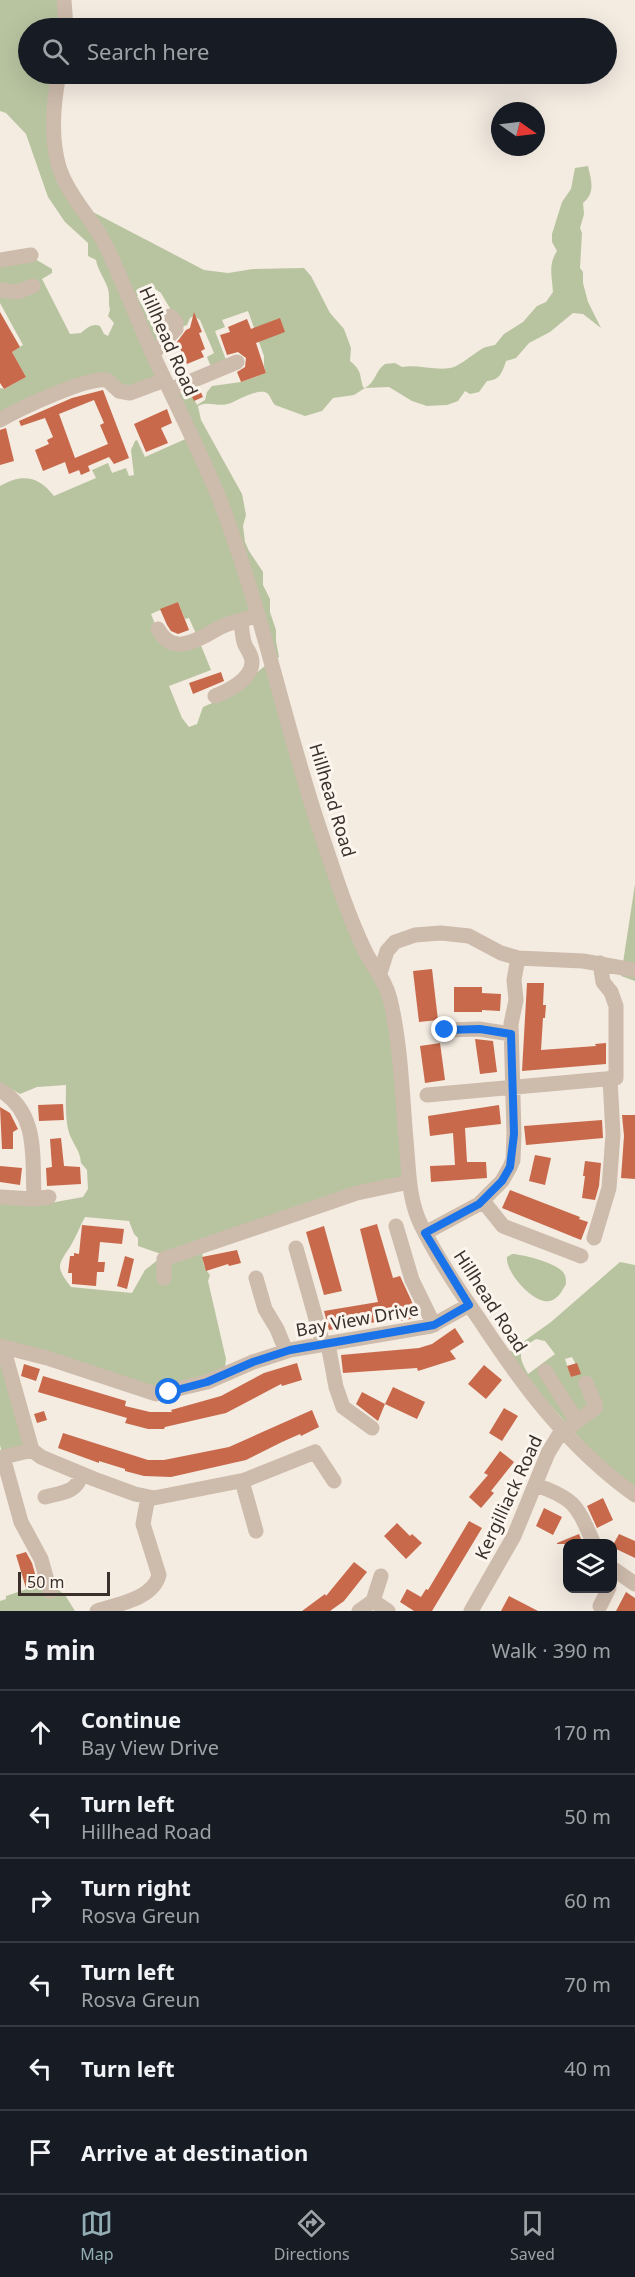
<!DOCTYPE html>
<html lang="en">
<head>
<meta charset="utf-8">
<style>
  body { margin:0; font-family:"Noto Sans",sans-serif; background:#242831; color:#f1f3f6 }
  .controls { position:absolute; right:18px; bottom:18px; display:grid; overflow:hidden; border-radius:12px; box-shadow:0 6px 24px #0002 }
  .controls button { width:54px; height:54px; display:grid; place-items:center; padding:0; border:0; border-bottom:2px solid #363941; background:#171b24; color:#f1f3f6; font:30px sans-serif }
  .compass { position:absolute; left:491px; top:102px; width:54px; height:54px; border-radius:50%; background:#171b24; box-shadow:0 6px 24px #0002; rotate:104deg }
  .scale { position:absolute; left:18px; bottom:15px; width:92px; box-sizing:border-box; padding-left:6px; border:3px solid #3b302b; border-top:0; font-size:16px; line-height:21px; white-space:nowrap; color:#3b302b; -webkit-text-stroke:4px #fbf5ee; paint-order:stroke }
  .stop { position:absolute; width:18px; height:18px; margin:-14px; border:4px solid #1a73e8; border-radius:50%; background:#fff }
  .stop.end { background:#1a73e8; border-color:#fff; box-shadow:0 2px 6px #0008 }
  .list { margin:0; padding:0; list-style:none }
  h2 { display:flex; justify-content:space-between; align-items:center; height:78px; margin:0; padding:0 24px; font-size:26px }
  h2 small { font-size:20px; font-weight:400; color:#9ea1a6 }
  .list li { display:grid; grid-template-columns:39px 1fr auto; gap:18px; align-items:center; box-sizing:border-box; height:84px; padding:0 24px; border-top:2px solid #363941 }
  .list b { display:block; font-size:22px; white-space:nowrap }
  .list p { margin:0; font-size:20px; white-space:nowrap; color:#9ea1a6 }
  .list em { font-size:20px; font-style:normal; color:#9ea1a6 }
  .icon { flex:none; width:33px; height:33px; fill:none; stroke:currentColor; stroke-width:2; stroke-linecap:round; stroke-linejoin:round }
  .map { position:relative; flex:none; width:635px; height:1611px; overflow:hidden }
  .search { position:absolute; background:#171b24; box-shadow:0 6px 24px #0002; left:18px; right:18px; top:18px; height:66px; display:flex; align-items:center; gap:15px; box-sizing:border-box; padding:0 21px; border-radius:33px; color:#9ea1a6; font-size:22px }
  .sheet { height:582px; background:#171b24 }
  nav { display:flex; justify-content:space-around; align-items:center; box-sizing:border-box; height:84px; border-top:2px solid #363941; background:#171b24; font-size:16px; color:#9ea1a6 }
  nav a { display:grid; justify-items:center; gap:3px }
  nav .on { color:#92aeb2 }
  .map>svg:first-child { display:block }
  .green { fill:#b8c4a0; fill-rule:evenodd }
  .building { fill:#c8694b; fill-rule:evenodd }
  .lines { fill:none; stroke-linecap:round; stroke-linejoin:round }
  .minor { stroke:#cdbbac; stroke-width:15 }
  .route { stroke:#1a73e8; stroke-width:8 }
  .labels { text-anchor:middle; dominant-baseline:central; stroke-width:6; stroke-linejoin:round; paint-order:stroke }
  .street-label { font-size:18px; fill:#3b302b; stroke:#fbf5ee }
</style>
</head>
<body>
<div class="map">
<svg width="635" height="1611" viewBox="0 0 635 1611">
  <rect width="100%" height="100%" fill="#f4ebe1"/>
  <path class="green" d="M 0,0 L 64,0 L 65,28 L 28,28 L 28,74 L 58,74 L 55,149 L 89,210 L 204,270 L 228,273 L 253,269 L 304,268 L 311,276 L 330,313 L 344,329 L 351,348 L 350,361 C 362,371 359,373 363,387 L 365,388 C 376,382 375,371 385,364 L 395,363 L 402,367 C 417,364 440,372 454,367 C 464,363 479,349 486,347 C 489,346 492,346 495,345 L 504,334 L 523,322 L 537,306 L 546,302 L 553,292 C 552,277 548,264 557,251 L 552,242 L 552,234 L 562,202 L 571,189 L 575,168 L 588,166 C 591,180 596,192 583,203 L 584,214 L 580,228 L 582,233 L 580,268 L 583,272 L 583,283 L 588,302 L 601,328 L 583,314 L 573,313 L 550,332 L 529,343 L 516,358 L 506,361 C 502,373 500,380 487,381 L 479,392 L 470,394 L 465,391 L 458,401 L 447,405 L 427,406 L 412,401 L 389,387 L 365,388 L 354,395 L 333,398 L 322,411 L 305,416 L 275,405 C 272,402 270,395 267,393 C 259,388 238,400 231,403 C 219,408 208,400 198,406 L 201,420 L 242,494 L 246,515 L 243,526 L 245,542 L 249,551 L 263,572 L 263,585 L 270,599 L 270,612 L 276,630 L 276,641 L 279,657 L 274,661 L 256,614 L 197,636 L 189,618 L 185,619 L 178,602 L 151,614 L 159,634 L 200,643 L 211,670 L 169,686 L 182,718 L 189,727 L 197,724 L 203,707 L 228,696 L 271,661 L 310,802 L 383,978 L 409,1182 L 203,1251 C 201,1260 204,1268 210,1275 L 208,1281 L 226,1359 L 225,1368 L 169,1391 L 10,1347 L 29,1446 L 3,1457 L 0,1445 L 0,1197 L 50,1203 L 83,1197 L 88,1189 L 87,1170 L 81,1163 C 80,1148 71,1143 68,1129 C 65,1115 66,1099 66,1085 L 37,1087 L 20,1094 L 0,1083 L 0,486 C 22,473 39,476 54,496 L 96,478 L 92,470 L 108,463 L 112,473 L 126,468 L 129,476 L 134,475 L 131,450 L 135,441 L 137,440 L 145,457 L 190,437 L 173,395 L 186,383 L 197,405 L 205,400 L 207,392 L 212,386 L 241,382 L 266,373 L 264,366 L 264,356 L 248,311 L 222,320 L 225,327 L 215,331 L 228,365 L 213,372 L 207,357 L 214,353 L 200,320 L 194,316 L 190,318 L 187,325 L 176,329 L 152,354 L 165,380 L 140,391 L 109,381 L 0,420 L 0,388 L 4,389 L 26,377 L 12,352 L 23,345 L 0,303 L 0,260 L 35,259 L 52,269 L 52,273 L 42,279 L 70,334 L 81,333 C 87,328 92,323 100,326 L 104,334 L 108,336 L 114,323 L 108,316 L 110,310 C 108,302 110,297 108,289 C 105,279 98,271 96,260 L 88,256 L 88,243 L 65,222 L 48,197 L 26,134 L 6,113 L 0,111 ZM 154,288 L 161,293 L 174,315 L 165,317 L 154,325 L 147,319 L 149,307 L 141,304 L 137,296 L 143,290 ZM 85,1217 L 129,1221 L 134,1234 L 138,1238 L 138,1246 L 164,1255 L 145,1270 L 132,1293 L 71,1287 C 56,1267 57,1266 70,1247 C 76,1237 80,1226 85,1217 Z
    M 635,884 L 635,981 L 621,976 Z
    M 512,1254 C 522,1254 555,1263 562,1271 C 566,1275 566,1279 566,1284 C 562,1291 558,1299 550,1301 C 534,1305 505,1272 507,1257 Z
    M 620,1262 L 635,1265 L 635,1494 L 623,1486 L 505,1355 L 551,1322 ZM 536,1339 L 545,1341 L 555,1354 L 528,1374 C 518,1356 517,1350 536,1339 ZM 572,1357 L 580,1373 L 571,1377 L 565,1359 Z
    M 48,1582 L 65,1595 L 75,1611 L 0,1611 L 0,1601 L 6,1599 L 6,1596 Z"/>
  <path class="building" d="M 0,312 L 20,347 L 12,352 L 26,377 L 4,389 L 0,383 Z
    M 194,312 L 202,332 L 199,333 L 205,349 L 201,351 L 204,357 L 187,364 L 177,342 L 186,330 L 190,328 Z
    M 280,318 L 285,332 L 256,343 L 266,373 L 241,382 L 237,372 L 245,367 L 246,358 L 238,352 L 227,355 L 220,335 L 230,332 L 228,327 L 247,319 L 251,329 Z
    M 199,388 L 203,397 L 194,401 L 190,392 Z
    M 103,390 L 129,458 L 114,464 L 109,457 L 88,466 L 90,471 L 81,475 L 79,470 L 69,474 L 65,462 L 43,471 L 35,450 L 49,444 L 47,440 L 53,437 L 45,418 L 21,426 L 19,421 L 72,398 ZM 94,400 L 104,423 L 100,425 L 108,444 L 75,458 L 59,414 Z
    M 167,409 L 172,423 L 161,428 L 168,443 L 146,452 L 134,424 Z
    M 6,428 L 14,461 L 0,465 L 0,430 Z
    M 178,602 L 189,630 L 178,634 L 171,631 L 167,625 L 160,609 Z
    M 221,672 L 224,681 L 193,694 L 189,683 Z
    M 432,969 L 438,1020 L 419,1022 L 413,971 Z
    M 527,983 L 544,983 L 543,1005 L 546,1005 L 545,1018 L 543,1018 L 541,1050 L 596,1046 L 595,1044 L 606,1043 L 606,1064 L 522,1071 Z
    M 454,987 L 482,987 L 482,993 L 501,994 L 500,1011 L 482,1010 L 482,1012 L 454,1012 Z
    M 475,1039 L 493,1041 L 497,1072 L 480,1074 Z
    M 440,1043 L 445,1080 L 425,1083 L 420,1046 Z
    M 63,1104 L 64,1120 L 39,1121 L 38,1105 Z
    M 499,1105 L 501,1124 L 465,1128 L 467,1162 L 486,1162 L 487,1178 L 431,1182 L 430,1166 L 455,1165 L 453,1133 L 430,1136 L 428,1116 Z
    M 0,1107 L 10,1113 L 18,1129 L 13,1132 L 13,1149 L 2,1149 Z
    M 622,1115 L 635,1115 L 635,1179 L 621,1178 L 624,1136 Z
    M 602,1120 L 603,1138 L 526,1145 L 524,1126 Z
    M 61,1138 L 64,1166 L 80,1167 L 81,1184 L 47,1186 L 46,1168 L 52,1167 L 50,1139 Z
    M 535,1155 L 551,1158 L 545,1185 L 529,1181 Z
    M 585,1161 L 601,1163 L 599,1186 L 595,1200 L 582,1198 L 585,1176 L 583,1176 Z
    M 0,1166 L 22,1168 L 20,1185 L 0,1182 Z
    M 510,1190 L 580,1217 L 579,1219 L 588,1222 L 581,1240 L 502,1208 Z
    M 377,1224 L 393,1278 L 400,1276 L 412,1302 L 416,1318 L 400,1321 L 397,1308 L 374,1312 L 376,1322 L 329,1330 L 324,1311 L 378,1302 L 360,1229 Z
    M 82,1225 L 124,1229 L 122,1244 L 100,1242 L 98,1262 L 105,1262 L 104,1272 L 97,1272 L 96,1286 L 72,1284 L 72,1273 L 68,1273 L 70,1256 L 74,1256 L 74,1253 L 79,1254 Z
    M 324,1226 L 342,1291 L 324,1295 L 306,1232 Z
    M 237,1250 L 241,1263 L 229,1266 L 228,1264 L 206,1271 L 202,1257 Z
    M 125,1256 L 134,1259 L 127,1289 L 117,1286 Z
    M 455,1328 L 464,1342 L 450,1351 L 456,1359 L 418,1371 L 417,1368 L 343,1373 L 341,1355 L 419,1348 L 432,1344 Z
    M 297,1363 L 302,1380 L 282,1386 L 281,1384 L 226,1413 L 165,1427 L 164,1429 L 148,1429 L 125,1423 L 127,1418 L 38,1392 L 43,1376 L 126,1401 L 125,1406 L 150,1412 L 172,1412 L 171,1410 L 221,1396 L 264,1373 Z
    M 577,1363 L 581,1374 L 571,1377 L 567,1366 Z
    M 24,1364 L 40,1369 L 36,1381 L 21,1376 Z
    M 484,1365 L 502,1380 L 486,1399 L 468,1384 Z
    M 393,1387 L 425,1402 L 417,1419 L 385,1404 Z
    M 362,1392 L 385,1404 L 378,1421 L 356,1404 Z
    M 504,1408 L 518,1416 L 502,1441 L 489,1433 Z
    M 312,1410 L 319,1427 L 301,1436 L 300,1434 L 282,1442 L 246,1460 L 171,1477 L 144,1476 L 125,1471 L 125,1469 L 99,1461 L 99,1463 L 58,1448 L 63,1433 L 148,1460 L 164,1460 L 229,1447 Z
    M 44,1411 L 47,1420 L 37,1423 L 34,1414 Z
    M 500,1451 L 514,1462 L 491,1491 L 494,1493 L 481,1508 L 469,1497 L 488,1475 L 484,1473 Z
    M 603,1498 L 613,1520 L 597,1528 L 587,1506 Z
    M 544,1508 L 562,1517 L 553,1535 L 536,1526 Z
    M 469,1521 L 482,1528 L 432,1611 L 414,1611 L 400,1602 L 407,1589 L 421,1597 L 426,1589 L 428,1590 Z
    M 397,1523 L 410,1536 L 412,1534 L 422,1543 L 406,1559 L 384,1536 Z
    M 579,1534 L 583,1544 L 557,1544 L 557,1543 Z
    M 619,1534 L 635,1541 L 635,1558 L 612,1547 Z
    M 26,1552 L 32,1563 L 38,1584 L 26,1588 L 16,1555 Z
    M 354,1562 L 367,1572 L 344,1601 L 330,1611 L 302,1611 L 325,1594 L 326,1596 Z
    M 626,1592 L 635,1598 L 635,1611 L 616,1611 Z
    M 509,1596 L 538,1611 L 501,1611 Z"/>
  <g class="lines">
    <path class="minor" d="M 64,0 L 66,28
      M 59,74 C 53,104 50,136 59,167 C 69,198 94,220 107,248 C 124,284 138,321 154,357 C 175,402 198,447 217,493 C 261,603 283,721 321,833 C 334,872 347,913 365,951 C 374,969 385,979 390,999 C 401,1045 402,1094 406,1140 C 409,1170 408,1198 421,1225 C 437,1258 458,1289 479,1319 C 523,1386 569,1448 635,1495
      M 0,260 L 31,255
      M 0,290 L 17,292 L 33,286
      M 153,354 L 176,329 L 176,322 L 170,316
      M 170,390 L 237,362
      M 0,420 C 19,409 86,377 107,380 L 119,391 L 130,393 L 165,380
      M 158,629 C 174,659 201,637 221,627 C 231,622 246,620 257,615
      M 215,696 C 228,691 252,679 252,662 C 252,655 248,651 245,645 C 242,638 242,629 241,621
      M 380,973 L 387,951 L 395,942 L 415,935 L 441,933 L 469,936 L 501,953 L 518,958 L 583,961 L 635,970
      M 445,1030 L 479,1029 L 511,1034
      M 0,1090 C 39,1113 32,1158 34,1197 L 33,1199 L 0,1197
      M 427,1095 L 616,1078 L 616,1006 L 611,992 L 603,982 L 600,963
      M 33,1199 L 49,1197
      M 483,1201 L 503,1226 L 581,1256
      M 396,1226 L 412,1280 L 434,1325
      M 425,1233 L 479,1204 L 502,1181 L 510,1167 L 513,1160 L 514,1134 L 511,1024 L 516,1000 L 514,980 L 518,958
      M 594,1238 L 609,1188 L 613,1135 L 610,1078
      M 296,1248 L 323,1344
      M 164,1278 L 164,1259 L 357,1193 L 409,1182
      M 256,1278 L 265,1309 L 277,1329 L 286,1351
      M 328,1344 L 336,1387 L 343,1407 L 372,1428
      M 0,1346 L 47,1358 L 156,1394 L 207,1382 L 253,1362 L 290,1350 L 431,1326 L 469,1305
      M 3,1347 L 32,1450 L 41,1457 L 94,1479 L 135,1494 L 154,1498 L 245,1480 L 315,1452 L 334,1481
      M 545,1371 L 577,1421
      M 563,1432 L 595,1408 L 595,1404 L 586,1383
      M 3,1457 L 21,1522 L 41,1559 L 50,1591
      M 0,1458 L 32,1450
      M 242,1481 L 256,1531
      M 536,1485 C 576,1499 577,1506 594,1544
      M 45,1497 C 63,1492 76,1493 82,1474
      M 612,1568 L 635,1584
      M 373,1601 L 381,1576
      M 600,1606 L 609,1588
      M 97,1611 C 118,1604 153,1599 159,1575 L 143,1524 L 148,1497
      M 359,1611 L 373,1601 L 388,1611
      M 471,1611 L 514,1536 L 548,1453 L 562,1430"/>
  </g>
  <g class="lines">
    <path class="route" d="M 169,1392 L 207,1382 L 253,1362 L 290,1350 L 434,1325 L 469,1305 L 425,1233 L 479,1204 L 502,1181 L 510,1167 L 514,1134 L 511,1034 L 480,1029 L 445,1030"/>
  </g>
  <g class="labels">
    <g class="street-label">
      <text transform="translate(169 341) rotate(66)">Hillhead Road</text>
      <text transform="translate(333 800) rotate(73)">Hillhead Road</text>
      <text transform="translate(491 1301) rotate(57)">Hillhead Road</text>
      <text transform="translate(357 1319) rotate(-10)">Bay View Drive</text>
      <text transform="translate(508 1497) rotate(-65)">Kergilliack Road</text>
    </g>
  </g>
</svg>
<div class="controls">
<button><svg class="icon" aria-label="layers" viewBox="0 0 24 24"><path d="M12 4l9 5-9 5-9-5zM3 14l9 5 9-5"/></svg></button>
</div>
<svg class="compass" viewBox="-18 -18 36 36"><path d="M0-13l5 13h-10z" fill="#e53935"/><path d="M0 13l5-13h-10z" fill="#9ea1a6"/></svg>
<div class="scale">50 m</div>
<div class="stop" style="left:169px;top:1392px"></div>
<div class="stop end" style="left:445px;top:1030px"></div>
<div class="search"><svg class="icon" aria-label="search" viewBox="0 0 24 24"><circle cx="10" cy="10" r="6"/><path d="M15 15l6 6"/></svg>Search here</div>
</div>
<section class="sheet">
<h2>5 min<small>Walk · 390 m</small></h2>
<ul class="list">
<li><svg class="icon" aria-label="ahead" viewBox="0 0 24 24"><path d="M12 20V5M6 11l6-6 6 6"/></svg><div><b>Continue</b><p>Bay View Drive</p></div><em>170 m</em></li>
<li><svg class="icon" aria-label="left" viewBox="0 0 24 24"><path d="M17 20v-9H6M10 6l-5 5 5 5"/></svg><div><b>Turn left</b><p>Hillhead Road</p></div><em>50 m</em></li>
<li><svg class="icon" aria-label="right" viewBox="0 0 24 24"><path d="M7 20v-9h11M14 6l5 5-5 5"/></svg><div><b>Turn right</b><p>Rosva Greun</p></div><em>60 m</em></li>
<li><svg class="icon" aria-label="left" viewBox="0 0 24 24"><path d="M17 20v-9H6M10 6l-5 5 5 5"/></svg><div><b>Turn left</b><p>Rosva Greun</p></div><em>70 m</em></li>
<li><svg class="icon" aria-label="left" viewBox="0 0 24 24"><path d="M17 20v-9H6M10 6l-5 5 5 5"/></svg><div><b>Turn left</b></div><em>40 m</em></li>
<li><svg class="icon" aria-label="arrive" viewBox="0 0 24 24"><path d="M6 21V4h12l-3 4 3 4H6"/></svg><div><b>Arrive at destination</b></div></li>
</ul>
</section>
<nav>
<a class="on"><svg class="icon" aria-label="map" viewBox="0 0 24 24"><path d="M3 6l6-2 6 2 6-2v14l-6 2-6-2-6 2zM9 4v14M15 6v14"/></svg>Map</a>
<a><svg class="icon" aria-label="directions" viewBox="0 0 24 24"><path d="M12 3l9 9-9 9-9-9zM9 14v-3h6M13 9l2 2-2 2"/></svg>Directions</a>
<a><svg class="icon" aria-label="saved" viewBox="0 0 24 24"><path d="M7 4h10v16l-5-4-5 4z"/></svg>Saved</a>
</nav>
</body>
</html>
